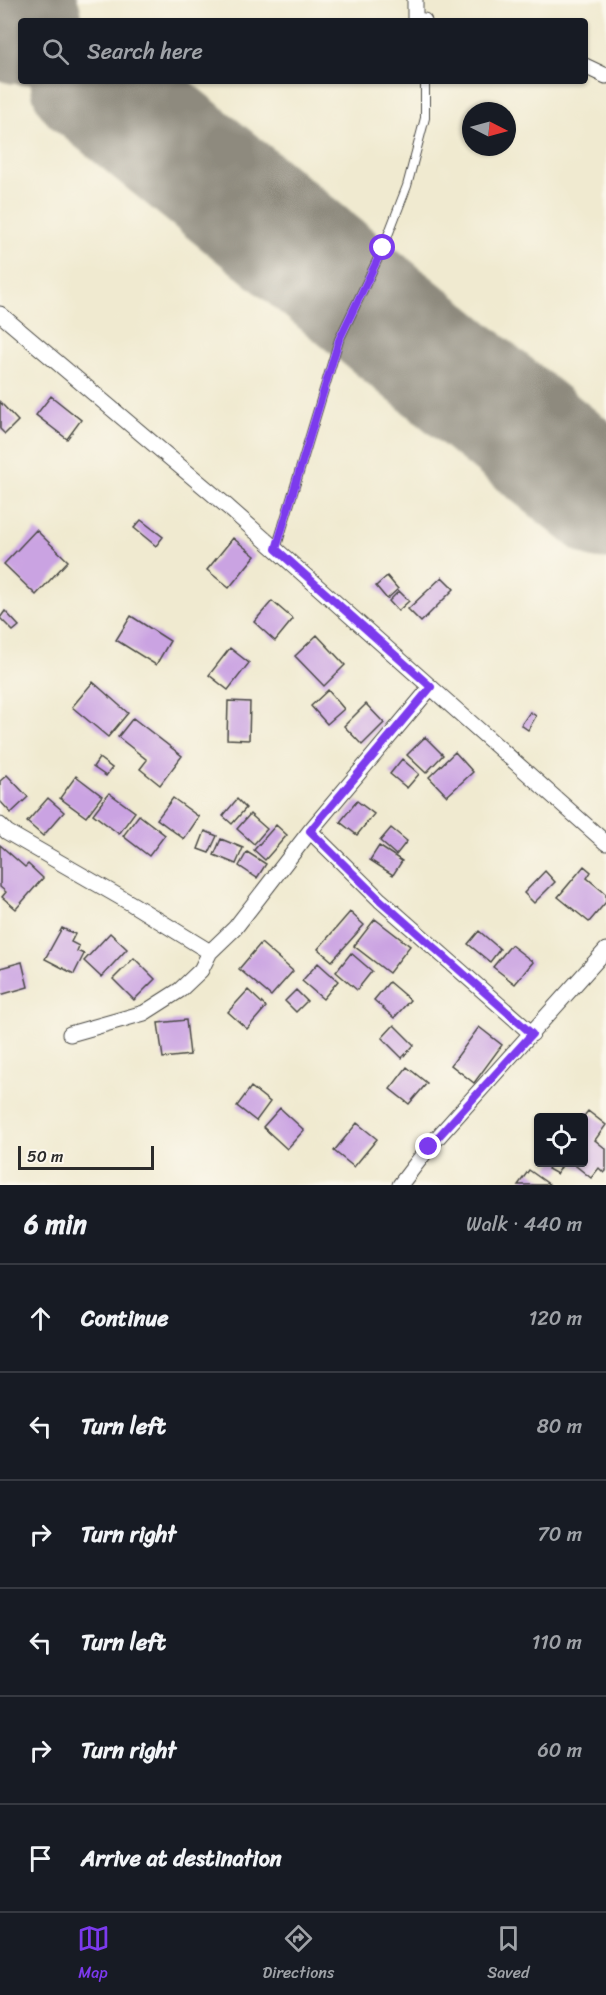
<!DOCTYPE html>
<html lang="en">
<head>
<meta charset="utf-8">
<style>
  body { margin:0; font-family:Sriracha,sans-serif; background:#242831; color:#f1f3f6 }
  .controls { position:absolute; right:18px; bottom:18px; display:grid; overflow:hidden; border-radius:6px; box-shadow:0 2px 4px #0004 }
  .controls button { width:54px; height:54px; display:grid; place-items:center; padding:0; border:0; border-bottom:2px solid #363941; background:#171b24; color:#f1f3f6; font:30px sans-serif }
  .compass { position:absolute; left:462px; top:102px; width:54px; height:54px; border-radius:50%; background:#171b24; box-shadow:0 2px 4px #0004; rotate:96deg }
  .scale { position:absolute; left:18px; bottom:15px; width:136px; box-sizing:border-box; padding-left:6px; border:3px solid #2b2b2b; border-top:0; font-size:16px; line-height:21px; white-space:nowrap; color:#2b2b2b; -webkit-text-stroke:4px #fbf7ec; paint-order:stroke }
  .stop { position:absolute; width:18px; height:18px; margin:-14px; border:4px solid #7c3aed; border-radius:50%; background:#fff }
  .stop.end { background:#7c3aed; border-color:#fff; box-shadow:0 2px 6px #0008 }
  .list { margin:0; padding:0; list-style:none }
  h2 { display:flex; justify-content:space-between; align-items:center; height:78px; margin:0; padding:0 24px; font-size:26px }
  h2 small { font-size:20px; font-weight:400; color:#9ea1a6 }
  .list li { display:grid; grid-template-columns:39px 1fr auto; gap:18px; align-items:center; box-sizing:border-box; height:108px; padding:0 24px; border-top:2px solid #363941 }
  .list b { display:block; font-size:22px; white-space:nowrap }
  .list em { font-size:20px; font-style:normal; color:#9ea1a6 }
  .icon { flex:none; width:33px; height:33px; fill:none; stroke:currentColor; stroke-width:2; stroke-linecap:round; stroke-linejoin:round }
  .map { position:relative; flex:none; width:606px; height:1185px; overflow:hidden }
  .search { position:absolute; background:#171b24; box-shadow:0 2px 4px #0004; left:18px; right:18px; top:18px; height:66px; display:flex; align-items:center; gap:15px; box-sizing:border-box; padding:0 21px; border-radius:6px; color:#9ea1a6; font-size:22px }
  .sheet { height:726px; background:#171b24 }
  nav { display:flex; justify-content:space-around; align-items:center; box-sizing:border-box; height:84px; border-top:2px solid #363941; background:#171b24; font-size:16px; color:#9ea1a6 }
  nav a { display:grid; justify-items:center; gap:3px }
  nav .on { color:#7c3aed }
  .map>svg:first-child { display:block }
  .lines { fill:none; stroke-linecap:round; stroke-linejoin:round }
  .runway { stroke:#8e8a7e; stroke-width:123 }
  .building { fill:#caa3e2 }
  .service-casing { stroke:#494844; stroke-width:10 }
  .minor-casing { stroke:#494844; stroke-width:17 }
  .service { stroke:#fff; stroke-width:8 }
  .minor { stroke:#fff; stroke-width:15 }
  .route { stroke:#7c3aed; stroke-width:8 }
</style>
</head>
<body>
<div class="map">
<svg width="606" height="1185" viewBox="0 0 606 1185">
  <rect width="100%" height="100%" fill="#fbf7ec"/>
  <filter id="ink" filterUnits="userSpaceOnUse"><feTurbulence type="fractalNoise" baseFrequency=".0167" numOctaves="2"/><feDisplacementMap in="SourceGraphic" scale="12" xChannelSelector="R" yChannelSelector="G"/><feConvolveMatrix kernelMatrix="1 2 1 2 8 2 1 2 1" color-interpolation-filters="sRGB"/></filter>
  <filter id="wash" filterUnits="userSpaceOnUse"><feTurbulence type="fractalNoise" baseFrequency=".008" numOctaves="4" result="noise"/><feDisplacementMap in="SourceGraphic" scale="24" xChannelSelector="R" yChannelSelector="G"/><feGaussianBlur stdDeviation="1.35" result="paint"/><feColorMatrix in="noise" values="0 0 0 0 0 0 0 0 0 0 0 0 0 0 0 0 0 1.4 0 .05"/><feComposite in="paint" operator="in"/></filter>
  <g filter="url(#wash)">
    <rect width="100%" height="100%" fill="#f0ead0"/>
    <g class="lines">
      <path class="runway" d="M 0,6 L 21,23
        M 92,81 L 606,498"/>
    </g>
    <g id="blocks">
      <path class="building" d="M 51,396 L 81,420 L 67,439 L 36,415 Z
        M 0,402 L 18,421 L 5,434 L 0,429 Z
        M 141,520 L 163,537 L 156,546 L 134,528 Z
        M 36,530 L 68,561 L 36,595 L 4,564 Z
        M 233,538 L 255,556 L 229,588 L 207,570 Z
        M 387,576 L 398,589 L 387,599 L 376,586 Z
        M 442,577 L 454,589 L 421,622 L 408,609 Z
        M 399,591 L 409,601 L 398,611 L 389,601 Z
        M 272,601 L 293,619 L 275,641 L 254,622 Z
        M 5,611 L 19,626 L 13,631 L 0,618 Z
        M 131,616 L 170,641 L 156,665 L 116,640 Z
        M 317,635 L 345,665 L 324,686 L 295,656 Z
        M 230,648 L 249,663 L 228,690 L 209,675 Z
        M 93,682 L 128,713 L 108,737 L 72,707 Z
        M 328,690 L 344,709 L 327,724 L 311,706 Z
        M 228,701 L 250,702 L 249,740 L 227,739 Z
        M 366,704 L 384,723 L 362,745 L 344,726 Z
        M 530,712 L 536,716 L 528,730 L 521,725 Z
        M 133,718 L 182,756 L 160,785 L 140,769 L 147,760 L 118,737 Z
        M 425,737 L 443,755 L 426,773 L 407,755 Z
        M 455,752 L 473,772 L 447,796 L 429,777 Z
        M 99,758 L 112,768 L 106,776 L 93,767 Z
        M 402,759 L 419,774 L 407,788 L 390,774 Z
        M 7,775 L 28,797 L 11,813 L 0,801 L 0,781 Z
        M 76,776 L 102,796 L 86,817 L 60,798 Z
        M 109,793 L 135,812 L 119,834 L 93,814 Z
        M 48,798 L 64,812 L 43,836 L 27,822 Z
        M 173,798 L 199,817 L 184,839 L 157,819 Z
        M 237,799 L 246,808 L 232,824 L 223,816 Z
        M 357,801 L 374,814 L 357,835 L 340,822 Z
        M 250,814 L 267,829 L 254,844 L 237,829 Z
        M 139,815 L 165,835 L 149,856 L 123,836 Z
        M 276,825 L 287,835 L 265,860 L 254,850 Z
        M 391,828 L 407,841 L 396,855 L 380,841 Z
        M 205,831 L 217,836 L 209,853 L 198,849 Z
        M 221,839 L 243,848 L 236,864 L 214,855 Z
        M 0,845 L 25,867 L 28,864 L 43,878 L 16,909 L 2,897 L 6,892 L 0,887 Z
        M 379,846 L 402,861 L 393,875 L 370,860 Z
        M 247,852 L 266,864 L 257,878 L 239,866 Z
        M 584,866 L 591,872 L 587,878 L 606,894 L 606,902 L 589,922 L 558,897 Z
        M 545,871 L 555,882 L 534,903 L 524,893 Z
        M 350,912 L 364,925 L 332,961 L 318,949 Z
        M 375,919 L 410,946 L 389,973 L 354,946 Z
        M 62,928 L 75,934 L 71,942 L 79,946 L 77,951 L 84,954 L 74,974 L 45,959 Z
        M 479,931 L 500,949 L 490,962 L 468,944 Z
        M 110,933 L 127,949 L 101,977 L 84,961 Z
        M 261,943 L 293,971 L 271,996 L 239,969 Z
        M 511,945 L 533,962 L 515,984 L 493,967 Z
        M 351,953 L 372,971 L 357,990 L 336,972 Z
        M 134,958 L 155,979 L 134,1000 L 113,979 Z
        M 22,962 L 28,987 L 0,995 L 0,968 Z
        M 318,963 L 338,981 L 323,999 L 302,981 Z
        M 389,982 L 410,1000 L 394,1018 L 374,1000 Z
        M 248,990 L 266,1007 L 247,1029 L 228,1012 Z
        M 296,990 L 307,1001 L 296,1012 L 285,1001 Z
        M 186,1020 L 190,1055 L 163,1058 L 158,1023 Z
        M 394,1025 L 414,1045 L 402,1058 L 382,1038 Z
        M 479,1027 L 502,1045 L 474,1083 L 451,1065 Z
        M 407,1067 L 427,1083 L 409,1104 L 390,1089 Z
        M 251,1087 L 270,1102 L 256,1121 L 237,1106 Z
        M 280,1108 L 304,1130 L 287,1149 L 263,1127 Z
        M 588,1111 L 606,1125 L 595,1140 L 606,1149 L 606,1171 L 604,1173 L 599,1168 L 591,1178 L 571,1162 L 584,1162 L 584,1116 Z
        M 357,1123 L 377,1139 L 354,1167 L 334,1151 Z
        M 552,1162 L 564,1162 L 557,1174 L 548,1169 Z
        M 529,1170 L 550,1185 L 518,1185 Z"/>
    </g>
  </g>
  <g filter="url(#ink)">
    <use href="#blocks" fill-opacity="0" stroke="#494844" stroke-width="1.5"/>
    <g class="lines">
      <g class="service-casing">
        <path id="service" d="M 276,549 L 339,340 L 383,248 L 407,186 L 425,118 L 425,81"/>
      </g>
      <g class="minor-casing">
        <path id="minor" d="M 415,0 L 415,20 L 424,21
          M 585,66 L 606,76
          M 0,314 L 228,507 L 606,843
          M 0,825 L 7,832 L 132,904 L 210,952 L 235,928 L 310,831 L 431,687
          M 310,831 L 380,900 L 532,1034
          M 70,1034 L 144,1013 L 180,990 L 201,970 L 210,952
          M 400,1185 L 429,1147 L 606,950"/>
      </g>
      <use href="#service" class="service"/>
      <use href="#minor" class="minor"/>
    </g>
  </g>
  <g class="lines" filter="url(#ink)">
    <path class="route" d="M 383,248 L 339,340 L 276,549 L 431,687 L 310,831 L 380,900 L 532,1034 L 429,1147"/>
  </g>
</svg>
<div class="controls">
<button><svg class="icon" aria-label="locate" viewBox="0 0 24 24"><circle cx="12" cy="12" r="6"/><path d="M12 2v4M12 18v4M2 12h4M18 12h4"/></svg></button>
</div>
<svg class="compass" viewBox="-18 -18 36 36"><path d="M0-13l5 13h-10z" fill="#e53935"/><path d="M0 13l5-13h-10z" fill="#9ea1a6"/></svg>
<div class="scale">50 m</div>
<div class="stop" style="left:383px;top:248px"></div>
<div class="stop end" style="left:429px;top:1147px"></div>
<div class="search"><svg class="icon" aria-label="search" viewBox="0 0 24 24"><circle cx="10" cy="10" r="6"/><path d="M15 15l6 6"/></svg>Search here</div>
</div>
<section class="sheet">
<h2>6 min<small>Walk · 440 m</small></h2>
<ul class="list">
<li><svg class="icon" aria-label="ahead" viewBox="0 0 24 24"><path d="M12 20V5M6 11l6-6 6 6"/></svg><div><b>Continue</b></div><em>120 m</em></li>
<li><svg class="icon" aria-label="left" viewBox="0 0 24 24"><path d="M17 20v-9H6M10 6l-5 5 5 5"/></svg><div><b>Turn left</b></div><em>80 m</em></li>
<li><svg class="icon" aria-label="right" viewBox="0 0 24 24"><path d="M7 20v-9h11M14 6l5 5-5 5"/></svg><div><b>Turn right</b></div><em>70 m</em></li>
<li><svg class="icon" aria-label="left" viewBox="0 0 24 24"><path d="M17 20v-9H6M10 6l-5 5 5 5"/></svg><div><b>Turn left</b></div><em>110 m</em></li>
<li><svg class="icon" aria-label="right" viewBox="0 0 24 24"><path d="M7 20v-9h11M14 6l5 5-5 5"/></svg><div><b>Turn right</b></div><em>60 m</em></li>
<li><svg class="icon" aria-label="arrive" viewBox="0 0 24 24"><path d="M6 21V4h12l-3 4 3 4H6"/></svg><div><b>Arrive at destination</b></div></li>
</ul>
</section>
<nav>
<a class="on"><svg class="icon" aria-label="map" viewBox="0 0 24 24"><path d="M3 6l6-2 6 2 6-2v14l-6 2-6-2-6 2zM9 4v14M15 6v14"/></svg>Map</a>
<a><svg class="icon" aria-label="directions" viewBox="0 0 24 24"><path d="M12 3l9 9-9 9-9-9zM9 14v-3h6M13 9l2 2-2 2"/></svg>Directions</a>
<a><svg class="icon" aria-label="saved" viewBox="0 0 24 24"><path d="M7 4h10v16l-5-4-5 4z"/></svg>Saved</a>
</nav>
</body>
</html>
